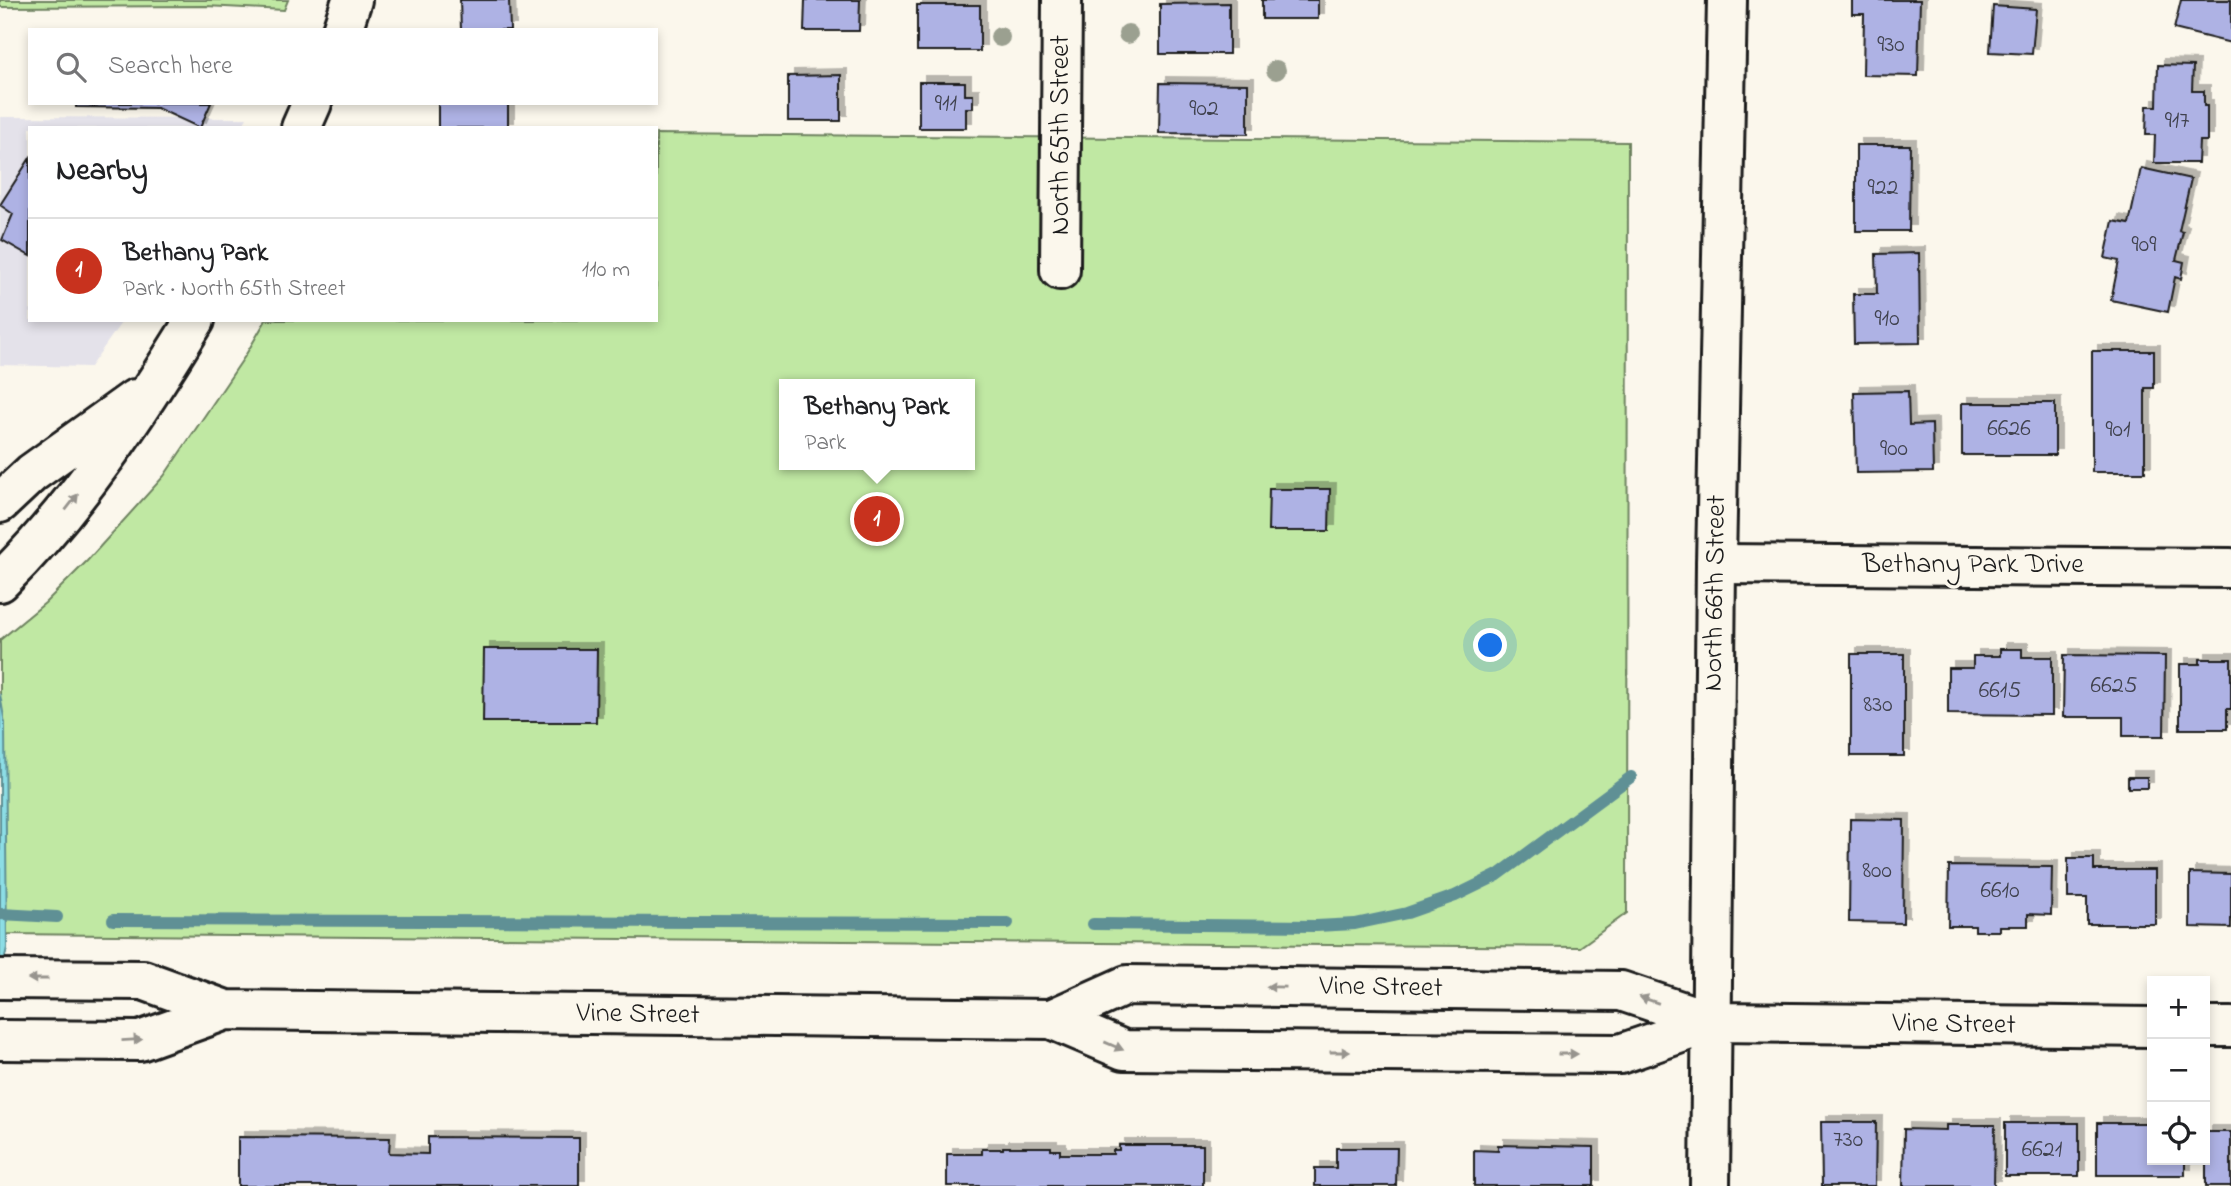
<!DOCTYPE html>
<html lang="en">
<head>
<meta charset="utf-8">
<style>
  body { margin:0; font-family:"Indie Flower",sans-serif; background:#f6f6f6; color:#202124 }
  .controls { position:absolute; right:21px; bottom:21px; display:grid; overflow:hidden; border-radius:0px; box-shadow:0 4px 10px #0003 }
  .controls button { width:63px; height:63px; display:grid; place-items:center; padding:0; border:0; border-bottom:2px solid #e0e0e0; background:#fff; color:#202124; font:35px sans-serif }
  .you { position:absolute; left:1491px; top:646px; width:24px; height:24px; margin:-18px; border:5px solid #fff; border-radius:50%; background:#1a73e8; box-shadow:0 0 0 10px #1a73e833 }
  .badge { display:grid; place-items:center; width:46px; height:46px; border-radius:50%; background:#c8321e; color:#fff; font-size:23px; font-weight:700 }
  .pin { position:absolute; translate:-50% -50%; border:4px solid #fff; box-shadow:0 2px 7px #0006 }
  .popup { position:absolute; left:779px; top:379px; width:196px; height:91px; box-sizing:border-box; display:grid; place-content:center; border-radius:0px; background:#fff; filter:drop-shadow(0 2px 5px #0005); font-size:23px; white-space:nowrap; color:#757577 }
  .popup b { font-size:26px; color:#202124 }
  .popup::after { content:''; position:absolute; left:50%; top:100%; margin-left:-14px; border:14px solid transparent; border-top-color:#fff }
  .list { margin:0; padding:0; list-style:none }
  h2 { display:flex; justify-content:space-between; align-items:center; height:91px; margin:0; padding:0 28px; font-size:30px }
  h2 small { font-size:23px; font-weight:400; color:#757577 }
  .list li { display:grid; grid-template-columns:46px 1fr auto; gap:21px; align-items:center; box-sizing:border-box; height:105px; padding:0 28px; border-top:2px solid #e0e0e0 }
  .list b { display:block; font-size:26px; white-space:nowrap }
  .list p { margin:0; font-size:23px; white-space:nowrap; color:#757577 }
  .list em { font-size:23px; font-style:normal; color:#757577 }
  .icon { flex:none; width:38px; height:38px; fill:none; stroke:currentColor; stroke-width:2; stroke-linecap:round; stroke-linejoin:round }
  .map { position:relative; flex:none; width:2231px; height:1186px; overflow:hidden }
  .search { position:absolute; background:#fff; box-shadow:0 4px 10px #0003; left:28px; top:28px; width:630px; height:77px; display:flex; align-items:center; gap:18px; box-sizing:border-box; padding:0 24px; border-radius:0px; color:#757577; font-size:26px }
  .panel { position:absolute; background:#fff; box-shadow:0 4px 10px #0003; left:28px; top:126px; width:630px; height:196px; border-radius:0px }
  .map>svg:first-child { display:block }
  .built { fill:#e4e2ea }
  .green { fill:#c0e8a3; stroke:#6e8260; stroke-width:2; fill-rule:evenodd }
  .water { fill:#8cdde5; stroke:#5f9095; stroke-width:2 }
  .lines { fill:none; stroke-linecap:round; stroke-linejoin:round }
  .stream { stroke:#5f9095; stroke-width:12 }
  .building { fill:#aeb2e4; stroke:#1c1c1c; stroke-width:2; filter:url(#shadow) }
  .minor-casing { stroke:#1c1c1c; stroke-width:44 }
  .major-casing { stroke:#1c1c1c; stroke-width:44 }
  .minor { stroke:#fbf7ec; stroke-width:38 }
  .major { stroke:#fbf7ec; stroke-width:38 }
  .tree { fill:#9ba090 }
  .oneway { fill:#97948e }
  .labels { text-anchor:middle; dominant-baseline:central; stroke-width:7; stroke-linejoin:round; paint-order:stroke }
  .number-label { font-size:24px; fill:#40424e }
  .street-label { font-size:28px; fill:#1c1c1c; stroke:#fbf7ec }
</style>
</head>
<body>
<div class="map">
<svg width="2231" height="1186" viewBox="0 0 2231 1186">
  <defs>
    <filter id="shadow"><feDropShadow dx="6" dy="-6" stdDeviation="0" flood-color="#0004"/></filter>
  </defs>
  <rect width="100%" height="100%" fill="#fbf7ec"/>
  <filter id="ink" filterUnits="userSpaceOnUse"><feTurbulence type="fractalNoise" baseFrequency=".0143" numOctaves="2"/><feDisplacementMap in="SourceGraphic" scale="14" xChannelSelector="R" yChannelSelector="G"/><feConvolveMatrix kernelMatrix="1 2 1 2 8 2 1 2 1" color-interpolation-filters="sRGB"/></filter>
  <g filter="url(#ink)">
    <path class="built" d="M 0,117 L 247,118 L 241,128 L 30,128 L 30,320 L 123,320 L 90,367 L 0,365 Z"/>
    <path class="green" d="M 0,0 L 288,0 L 284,10 L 206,6 L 0,7 Z
      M 656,134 L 1628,142 L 1627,913 L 1580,947 L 0,934 L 0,640 L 45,603 L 87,561 L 164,476 L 245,356 L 266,320 L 656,320 ZM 784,384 L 970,384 L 970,465 L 784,465 Z"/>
    <path class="water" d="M 0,694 L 5,724 L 7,948 L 0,979 Z"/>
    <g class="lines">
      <path class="stream" d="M 0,914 L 57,917
        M 113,920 L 1008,923
        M 1093,924 L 1316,926 L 1355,924 L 1407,913 L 1455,896 L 1498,875 L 1631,777"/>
    </g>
    <path class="building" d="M 460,0 L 509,0 L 510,30 L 461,30 Z
      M 805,0 L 860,0 L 859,31 L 804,31 Z
      M 1262,0 L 1318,0 L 1318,19 L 1262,19 Z
      M 1852,0 L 1920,0 L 1918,76 L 1863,75 L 1864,14 L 1852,14 Z
      M 2181,0 L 2231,0 L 2231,43 L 2174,29 Z
      M 1229,3 L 1229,54 L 1160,54 L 1160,4 Z
      M 917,5 L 980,5 L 980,51 L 917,51 Z
      M 1993,6 L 2036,9 L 2032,54 L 1990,52 Z
      M 2158,65 L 2193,66 L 2192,91 L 2204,91 L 2204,106 L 2207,106 L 2207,141 L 2199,141 L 2198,163 L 2154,163 L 2155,135 L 2146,135 L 2147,106 L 2157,106 Z
      M 841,75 L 841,121 L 788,121 L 788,76 Z
      M 919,82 L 965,82 L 965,95 L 973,95 L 973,108 L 966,108 L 966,128 L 919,128 Z
      M 1160,83 L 1248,84 L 1248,134 L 1159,133 Z
      M 76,103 L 211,103 L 200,128 L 157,108 L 76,107 Z
      M 438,103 L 508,103 L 508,128 L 438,128 Z
      M 1856,145 L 1910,145 L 1909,231 L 1856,231 Z
      M 30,158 L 30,256 L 2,240 L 13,214 L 0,205 Z
      M 2141,168 L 2191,179 L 2179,231 L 2183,232 L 2176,260 L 2184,262 L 2181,279 L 2175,277 L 2168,312 L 2111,300 L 2119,261 L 2105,258 L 2113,221 L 2129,224 Z
      M 1919,253 L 1920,343 L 1854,344 L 1853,294 L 1877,294 L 1876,254 Z
      M 2092,351 L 2154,351 L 2154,388 L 2145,388 L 2145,472 L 2092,472 Z
      M 1908,391 L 1909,425 L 1932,424 L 1933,472 L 1856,473 L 1854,392 Z
      M 1962,403 L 2055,403 L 2055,455 L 1962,455 Z
      M 1269,489 L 1330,489 L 1329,531 L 1268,531 Z
      M 484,649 L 597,649 L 596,722 L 483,722 Z
      M 2000,649 L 2022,649 L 2022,657 L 2052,657 L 2052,715 L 1948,714 L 1948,668 L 1973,668 L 1973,656 L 2000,656 Z
      M 1851,654 L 1904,654 L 1904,756 L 1851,756 Z
      M 2064,655 L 2165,656 L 2164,736 L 2123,736 L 2123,717 L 2063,717 Z
      M 2200,659 L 2231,659 L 2231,709 L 2227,709 L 2227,729 L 2180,729 L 2180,664 L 2200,664 Z
      M 2128,777 L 2147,777 L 2147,788 L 2128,788 Z
      M 1850,819 L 1904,820 L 1903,923 L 1849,922 Z
      M 2068,858 L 2094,858 L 2094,870 L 2155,870 L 2155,924 L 2087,924 L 2087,898 L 2068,898 Z
      M 1949,866 L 2052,867 L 2051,915 L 2028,914 L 2028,926 L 1999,926 L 1999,931 L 1975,931 L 1975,926 L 1948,926 Z
      M 2190,873 L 2231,874 L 2231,928 L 2190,927 Z
      M 1821,1122 L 1876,1122 L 1875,1186 L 1822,1186 Z
      M 2005,1123 L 2079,1123 L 2079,1176 L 2005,1176 Z
      M 2097,1123 L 2152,1123 L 2152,1160 L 2185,1160 L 2185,1175 L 2097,1175 Z
      M 1946,1125 L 1995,1125 L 1994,1186 L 1903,1186 L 1904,1129 L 1946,1130 Z
      M 2206,1132 L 2231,1132 L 2231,1186 L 2206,1186 Z
      M 238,1137 L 390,1138 L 389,1153 L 428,1154 L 428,1137 L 579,1138 L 579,1186 L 238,1186 Z
      M 1119,1145 L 1203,1145 L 1203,1186 L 947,1186 L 947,1154 L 982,1154 L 982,1149 L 1003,1149 L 1003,1147 L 1051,1147 L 1051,1150 L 1060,1150 L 1060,1154 L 1113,1154 L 1113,1150 L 1119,1150 Z
      M 1498,1145 L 1594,1147 L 1594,1186 L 1474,1186 L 1474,1150 L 1498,1151 Z
      M 1336,1148 L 1397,1148 L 1396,1186 L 1315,1186 L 1315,1168 L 1336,1168 Z"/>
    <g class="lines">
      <g class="minor-casing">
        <path id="minor" d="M 1060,270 L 1062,0
          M 1716,564 L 2231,568"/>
      </g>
      <g class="major-casing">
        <path id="major" d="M 342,30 L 352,0
          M 301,128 L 312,103
          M 0,503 L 32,473 L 135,399
          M 0,582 C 78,505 138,413 195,320
          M 0,979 L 143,980 L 226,1010 L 1051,1019 L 1124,1050 L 1620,1054 L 1713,1022
          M 1051,1019 L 1127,985 L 1621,991 L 1713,1022 L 2152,1027
          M 2205,1027 L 2231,1027
          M 0,1040 L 140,1041 L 226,1010
          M 1710,1186 L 1716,564 L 1727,0"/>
      </g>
      <use href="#minor" class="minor"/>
      <use href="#major" class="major"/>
    </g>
    <g class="tree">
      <circle cx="1128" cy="34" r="10"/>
      <circle cx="1000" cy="37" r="10"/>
      <circle cx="1276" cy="70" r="10"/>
    </g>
    <defs><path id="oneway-solid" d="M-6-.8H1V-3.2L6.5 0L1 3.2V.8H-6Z" transform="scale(1.75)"/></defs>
    <g class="oneway">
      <use href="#oneway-solid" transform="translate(72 502) rotate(-52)"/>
      <use href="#oneway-solid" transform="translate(38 979) rotate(-180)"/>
      <use href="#oneway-solid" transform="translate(1276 987) rotate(-179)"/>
      <use href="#oneway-solid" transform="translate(1649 1000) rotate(-161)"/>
      <use href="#oneway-solid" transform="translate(132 1040) rotate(-3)"/>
      <use href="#oneway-solid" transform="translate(1114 1046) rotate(23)"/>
      <use href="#oneway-solid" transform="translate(1340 1052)"/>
      <use href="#oneway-solid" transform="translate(1568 1054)"/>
    </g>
  </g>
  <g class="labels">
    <g class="number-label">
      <text x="1891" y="45">930</text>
      <text x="946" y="104">911</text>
      <text x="1204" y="109">902</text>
      <text x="2177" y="121">917</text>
      <text x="1883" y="188">922</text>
      <text x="2144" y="245">909</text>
      <text x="1887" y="319">910</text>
      <text x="2009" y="429">6626</text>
      <text x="2118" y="430">901</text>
      <text x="1894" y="449">900</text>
      <text x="2114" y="686">6625</text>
      <text x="2000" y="691">6615</text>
      <text x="1878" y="705">830</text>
      <text x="1877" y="871">800</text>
      <text x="2000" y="891">6610</text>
      <text x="1848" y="1140">730</text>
      <text x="2042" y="1150">6621</text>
    </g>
    <g class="street-label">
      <text transform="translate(1061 135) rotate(-90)">North 65th Street</text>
      <text x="1973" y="565">Bethany Park Drive</text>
      <text transform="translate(1716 593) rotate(-89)">North 66th Street</text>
      <text transform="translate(1381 988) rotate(1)">Vine Street</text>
      <text transform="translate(638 1015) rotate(1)">Vine Street</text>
      <text transform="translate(1954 1025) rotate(1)">Vine Street</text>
    </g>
  </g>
</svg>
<div class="controls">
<button>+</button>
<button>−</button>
<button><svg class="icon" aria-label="locate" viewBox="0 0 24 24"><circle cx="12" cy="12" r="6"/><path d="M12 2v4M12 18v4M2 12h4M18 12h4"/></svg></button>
</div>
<div class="you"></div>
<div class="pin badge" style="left:877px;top:519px">1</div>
<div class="popup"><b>Bethany Park</b>Park</div>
<div class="search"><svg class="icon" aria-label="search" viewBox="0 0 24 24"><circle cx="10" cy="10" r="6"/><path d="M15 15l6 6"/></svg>Search here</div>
<section class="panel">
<h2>Nearby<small></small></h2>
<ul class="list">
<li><span class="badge">1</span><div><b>Bethany Park</b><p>Park · North 65th Street</p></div><em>110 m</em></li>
</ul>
</section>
</div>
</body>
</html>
